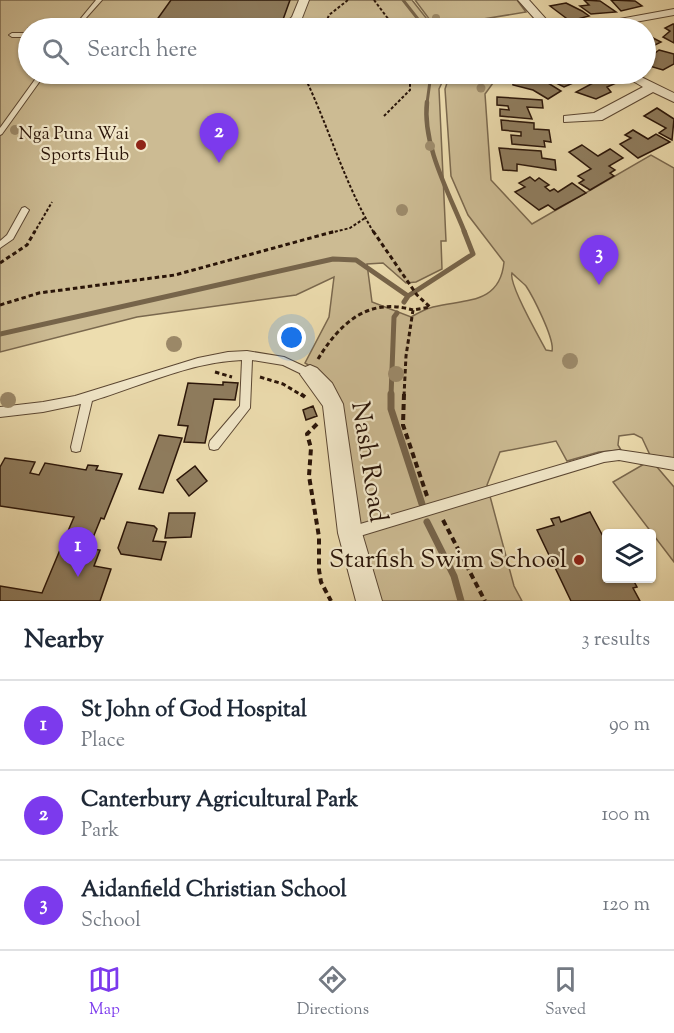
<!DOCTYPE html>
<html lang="en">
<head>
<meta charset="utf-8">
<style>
  body { margin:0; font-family:"Sorts Mill Goudy",serif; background:#f6f6f7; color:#1f2937 }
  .controls { position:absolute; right:18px; bottom:18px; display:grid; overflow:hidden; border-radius:6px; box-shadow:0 2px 4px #0004 }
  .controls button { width:54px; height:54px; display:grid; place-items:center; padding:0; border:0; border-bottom:2px solid #e0e1e3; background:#fff; color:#1f2937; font:30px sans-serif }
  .you { position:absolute; left:292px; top:338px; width:21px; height:21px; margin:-15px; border:4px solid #fff; border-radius:50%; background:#1a73e8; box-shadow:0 0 0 9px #1a73e833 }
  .badge { display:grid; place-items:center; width:39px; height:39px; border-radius:50%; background:#7c3aed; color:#fff; font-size:20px; font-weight:700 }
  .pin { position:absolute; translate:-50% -50px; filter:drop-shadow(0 2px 3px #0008) }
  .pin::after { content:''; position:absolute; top:32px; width:21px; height:18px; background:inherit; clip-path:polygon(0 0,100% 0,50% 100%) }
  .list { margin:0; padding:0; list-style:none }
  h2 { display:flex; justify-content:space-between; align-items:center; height:78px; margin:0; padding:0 24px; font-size:26px }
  h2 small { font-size:20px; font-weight:400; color:#747a83 }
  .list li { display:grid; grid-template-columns:39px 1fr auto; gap:18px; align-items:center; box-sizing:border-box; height:90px; padding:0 24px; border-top:2px solid #e0e1e3 }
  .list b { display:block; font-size:22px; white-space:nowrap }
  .list p { margin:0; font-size:20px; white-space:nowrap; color:#747a83 }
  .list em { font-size:20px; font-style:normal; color:#747a83 }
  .icon { flex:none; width:33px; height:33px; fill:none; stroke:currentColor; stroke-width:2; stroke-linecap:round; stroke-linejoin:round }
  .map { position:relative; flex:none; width:674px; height:601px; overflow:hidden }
  .search { position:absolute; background:#fff; box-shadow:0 2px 4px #0004; left:18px; right:18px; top:18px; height:66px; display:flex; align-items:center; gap:15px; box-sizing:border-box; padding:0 21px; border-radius:33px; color:#747a83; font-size:22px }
  .sheet { height:348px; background:#fff }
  nav { display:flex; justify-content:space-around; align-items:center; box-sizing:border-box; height:84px; border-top:2px solid #e0e1e3; background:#fff; font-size:16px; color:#747a83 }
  nav a { display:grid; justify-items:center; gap:3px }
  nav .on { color:#7c3aed }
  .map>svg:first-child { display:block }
  .green { fill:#ccbb93; stroke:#7a684e; stroke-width:1.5; fill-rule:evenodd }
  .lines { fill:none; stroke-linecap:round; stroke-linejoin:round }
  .stream-far3 { stroke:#76644a; stroke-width:3 }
  .stream-far2 { stroke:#76644a; stroke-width:4.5 }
  .stream-far1 { stroke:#76644a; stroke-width:5 }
  .stream { stroke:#76644a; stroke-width:7 }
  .building { fill:#8f7d5f; stroke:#291408; stroke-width:1.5 }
  .lane-casing { stroke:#5a4632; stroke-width:2 }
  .street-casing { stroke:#5a4632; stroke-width:2 }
  .path-far2 { stroke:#291408; stroke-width:2; stroke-dasharray:3 2; stroke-linecap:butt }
  .path-far1 { stroke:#291408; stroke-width:3; stroke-dasharray:4.5 3; stroke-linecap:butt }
  .path { stroke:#291408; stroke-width:4; stroke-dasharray:6 4; stroke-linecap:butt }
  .lane { fill:#f3e9cb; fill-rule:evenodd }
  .street { fill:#f3e9cb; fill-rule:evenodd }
  .tree { fill:#9c8a6a }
  .poi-dot { fill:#8f2418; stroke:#f3e9cb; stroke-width:2 }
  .labels { text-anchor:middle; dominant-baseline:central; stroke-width:4.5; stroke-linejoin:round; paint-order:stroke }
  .far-poi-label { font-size:18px; fill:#291408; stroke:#f3e9cb; text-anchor:end }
  .near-street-label { font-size:26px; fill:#291408; stroke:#f3e9cb }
  .near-poi-label { font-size:26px; fill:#291408; stroke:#f3e9cb; text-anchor:end }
</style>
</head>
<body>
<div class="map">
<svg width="674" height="601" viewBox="0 0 674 601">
  <rect width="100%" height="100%" fill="#edddaf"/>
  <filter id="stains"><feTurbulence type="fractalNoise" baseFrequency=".00333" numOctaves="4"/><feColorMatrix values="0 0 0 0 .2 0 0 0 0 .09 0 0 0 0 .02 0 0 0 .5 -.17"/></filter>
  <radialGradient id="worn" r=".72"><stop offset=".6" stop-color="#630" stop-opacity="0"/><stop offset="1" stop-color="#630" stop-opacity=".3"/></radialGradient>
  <path class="green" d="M 0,0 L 412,0 L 434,28 L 28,28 L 28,74 L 446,74 L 439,89 L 446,241 L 441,241 L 442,269 L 416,282 L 406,283 L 383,263 L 367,264 L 372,302 L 411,317 C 418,313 425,309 433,307 C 464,299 500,305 504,262 L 468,215 L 451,176 L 445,89 L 450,74 L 494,74 L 496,79 L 485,94 L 491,180 L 532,224 L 651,155 L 674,168 L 674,458 L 650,455 L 642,438 L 634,434 L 619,436 L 618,445 L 621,450 L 599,452 L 567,461 L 556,441 L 500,452 L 487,485 L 514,586 L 522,601 L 379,601 L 318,371 L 305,363 L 329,317 L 334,277 L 296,295 L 137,317 L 0,352 ZM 512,273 C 516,277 522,282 526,286 C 532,295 555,339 552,351 L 546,350 C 539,337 508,284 512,273 Z
    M 415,0 L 517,0 L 526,12 L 459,23 L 464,28 L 436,28 Z
    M 651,460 L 674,487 L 674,562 L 613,482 Z"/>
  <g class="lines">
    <path class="stream-far3" d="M 403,0 L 425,28
      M 427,103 L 431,74"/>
    <path class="stream-far2" d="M 427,102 C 422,145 449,193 465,233"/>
    <path class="stream-far1" d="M 404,302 L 408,296 L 473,254 L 464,231
      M 0,334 L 333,259 L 356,260 L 408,296
      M 391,396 L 394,317 L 397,313"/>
    <path class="stream" d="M 391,394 L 391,409 L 422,504
      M 427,522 L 454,576 L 461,601"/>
  </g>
  <path class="building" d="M 171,0 L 290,0 L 280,28 L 151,28 Z
    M 584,0 L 600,1 L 616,12 L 591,14 L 580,6 L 589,5 Z
    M 611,0 L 635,1 L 642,6 L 621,11 Z
    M 566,3 L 582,11 L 589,16 L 570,21 L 550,6 Z
    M 517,20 L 525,28 L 506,28 L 499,22 Z
    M 673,24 L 674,24 L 674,43 L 663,37 L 670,31 L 665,28 Z
    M 646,34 L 651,37 L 661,42 L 649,48 L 646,47 Z
    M 659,50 L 674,54 L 674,64 L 663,70 L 646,65 L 646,57 L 650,57 Z
    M 548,74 L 594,74 L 564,87 L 556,83 L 563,79 Z
    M 518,76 L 540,78 L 561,91 L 548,99 L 533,90 L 513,85 L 512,78 L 519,79 Z
    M 600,76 L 614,84 L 607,87 L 611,92 L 596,99 L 576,92 L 595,82 L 591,80 Z
    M 497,97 L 542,100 L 543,108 L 527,107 L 532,119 L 500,116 L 500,109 L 509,110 L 508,106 L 497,105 Z
    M 657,108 L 674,119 L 672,140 L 659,133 L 666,128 L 644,116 Z
    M 501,120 L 534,123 L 534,129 L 549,130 L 551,142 L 544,141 L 545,147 L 512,144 L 511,135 L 521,136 L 521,132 L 502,130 Z
    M 633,130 L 648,139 L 656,134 L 670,142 L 638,158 L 620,144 L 631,138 L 625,135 Z
    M 582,145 L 598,156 L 610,149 L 623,158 L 609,166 L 615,170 L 610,173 L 614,176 L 590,190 L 579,183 L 584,180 L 578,176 L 591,169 L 569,152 Z
    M 499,148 L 541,151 L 542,158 L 555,160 L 556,170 L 517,164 L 517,171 L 503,170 Z
    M 530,177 L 535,181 L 539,178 L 549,185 L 545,187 L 550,191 L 554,189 L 558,192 L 572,183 L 586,193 L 555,210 L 548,205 L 539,210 L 515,192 L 525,187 L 519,183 Z
    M 223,382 L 238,383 L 235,400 L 214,399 L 205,443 L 184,442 L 188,426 L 178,425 L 188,383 L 223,385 Z
    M 313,406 L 317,416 L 306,420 L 303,410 Z
    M 159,435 L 182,438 L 163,493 L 139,489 Z
    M 5,458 L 35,462 L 30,473 L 39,475 L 45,463 L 86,470 L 88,465 L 98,466 L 96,470 L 122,474 L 104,519 L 101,518 L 88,550 L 62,545 L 74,517 L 0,506 L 0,467 Z
    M 195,466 L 207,481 L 189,496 L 177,480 Z
    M 590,512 L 606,542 L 606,578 L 632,578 L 637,587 L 633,588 L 640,601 L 571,601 L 537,530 L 554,525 L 551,519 L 559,517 L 561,522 Z
    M 169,513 L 195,513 L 191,537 L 165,538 Z
    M 127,522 L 154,526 L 157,529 L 153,541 L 166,542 L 161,560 L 121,554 L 118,548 Z
    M 62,545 L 100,550 L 94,566 L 111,569 L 100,601 L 0,601 L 0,586 L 42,593 Z"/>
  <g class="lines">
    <g class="lane-casing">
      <path id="lane" d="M 96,0 L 102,0 L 77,28 L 73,28 Z
        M 28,33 L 28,37 L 12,37 L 9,35 L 12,33 Z
        M 39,74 L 45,74 L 2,134 L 0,135 L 0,128 Z
        M 25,207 L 29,210 L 13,239 L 0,248 L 0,241 L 7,235 L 22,208 Z
        M 247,351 L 284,357 L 314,371 L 315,374 L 314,377 L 310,378 L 283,365 L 252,360 L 250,408 L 218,449 L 214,450 L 210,449 L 209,445 L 210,441 L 240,406 L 242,360 C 190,362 141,386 92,401 L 81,447 L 80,451 L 76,452 L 72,451 L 71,447 L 81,404 L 43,412 L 0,417 L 0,407 L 43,402 L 75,396 L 198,358 L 228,352 Z
        M 619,450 L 674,458 L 674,470 L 619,460 L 604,462 L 350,539 L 346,537 L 344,533 L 346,529 L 350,527 L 604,452 Z"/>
    </g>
    <g class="street-casing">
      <path id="street" d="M 299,0 L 309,0 L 302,18 L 291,28 L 280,28 L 292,17 Z
        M 518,0 L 529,0 L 554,28 L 543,28 Z
        M 674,9 L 674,15 L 602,28 L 582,28 L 587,25 Z
        M 621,74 L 635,74 L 674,93 L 674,102 L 653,92 L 602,120 L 564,122 L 564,116 L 594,113 L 643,87 Z
        M 310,365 L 317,368 L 332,383 L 343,404 L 362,533 L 382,601 L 356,601 L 338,533 L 323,406 L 300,374 L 303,368 Z"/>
    </g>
    <path class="path-far2" d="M 374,0 L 395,28
      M 324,28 L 329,15 L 348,0
      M 312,74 L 308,84 C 331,134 345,184 374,233
      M 384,116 L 410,90 L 410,74
      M 34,233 L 52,202
      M 330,233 L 350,228 L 365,218"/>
    <path class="path-far1" d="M 373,231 L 417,295 L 430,307 L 413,310
      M 0,263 L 27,245 L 35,231
      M 0,305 L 39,293 L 175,275 L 336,231
      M 318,359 C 340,323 368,297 413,310
      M 215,372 L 232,377
      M 260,377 L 283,384 L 303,396
      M 404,396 L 406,356 L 413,310"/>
    <path class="path" d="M 301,394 L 305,397
      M 404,394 L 403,425 L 427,496
      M 317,424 L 307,434 L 311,448 L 309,476 L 319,537 L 319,570 L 321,582 L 331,601
      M 443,520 L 485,601"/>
    <use href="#lane" class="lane"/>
    <use href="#street" class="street"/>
  </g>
  <g class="tree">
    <circle cx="436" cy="18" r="4"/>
    <circle cx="481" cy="88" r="4.5"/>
    <circle cx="15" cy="130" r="5"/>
    <circle cx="430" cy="146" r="5"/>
    <circle cx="402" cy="210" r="6"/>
    <circle cx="174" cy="344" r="8"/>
    <circle cx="570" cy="361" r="8"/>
    <circle cx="396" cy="374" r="8"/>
    <circle cx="8" cy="400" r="8"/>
  </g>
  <g class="poi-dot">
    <circle cx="141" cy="145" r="6"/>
    <circle cx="579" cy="560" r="6"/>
  </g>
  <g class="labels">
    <g class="far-poi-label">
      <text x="129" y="135">Ngā Puna Wai<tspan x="129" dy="21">Sports Hub</tspan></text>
    </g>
    <g class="near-street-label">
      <text transform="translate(368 462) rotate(81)">Nash Road</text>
    </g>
    <g class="near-poi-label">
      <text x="567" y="560">Starfish Swim School</text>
    </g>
  </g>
  <rect width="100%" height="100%" filter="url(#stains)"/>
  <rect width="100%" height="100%" fill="url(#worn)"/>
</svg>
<div class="controls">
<button><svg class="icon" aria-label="layers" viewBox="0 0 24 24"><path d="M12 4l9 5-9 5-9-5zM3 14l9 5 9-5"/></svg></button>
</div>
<div class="you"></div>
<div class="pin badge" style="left:78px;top:577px">1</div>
<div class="pin badge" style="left:219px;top:163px">2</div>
<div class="pin badge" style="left:599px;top:285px">3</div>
<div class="search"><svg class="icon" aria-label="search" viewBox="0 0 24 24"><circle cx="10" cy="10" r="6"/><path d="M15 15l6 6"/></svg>Search here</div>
</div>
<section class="sheet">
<h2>Nearby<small>3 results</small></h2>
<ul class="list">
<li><span class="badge">1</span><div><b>St John of God Hospital</b><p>Place</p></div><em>90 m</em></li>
<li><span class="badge">2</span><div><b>Canterbury Agricultural Park</b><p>Park</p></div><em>100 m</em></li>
<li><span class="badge">3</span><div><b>Aidanfield Christian School</b><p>School</p></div><em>120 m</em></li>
</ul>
</section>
<nav>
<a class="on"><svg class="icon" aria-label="map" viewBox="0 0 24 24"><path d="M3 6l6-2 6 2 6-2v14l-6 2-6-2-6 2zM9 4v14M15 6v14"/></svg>Map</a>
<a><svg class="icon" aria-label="directions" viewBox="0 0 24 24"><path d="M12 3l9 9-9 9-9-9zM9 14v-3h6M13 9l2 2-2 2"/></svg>Directions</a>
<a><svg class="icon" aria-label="saved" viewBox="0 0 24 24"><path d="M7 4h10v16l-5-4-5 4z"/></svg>Saved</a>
</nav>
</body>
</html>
